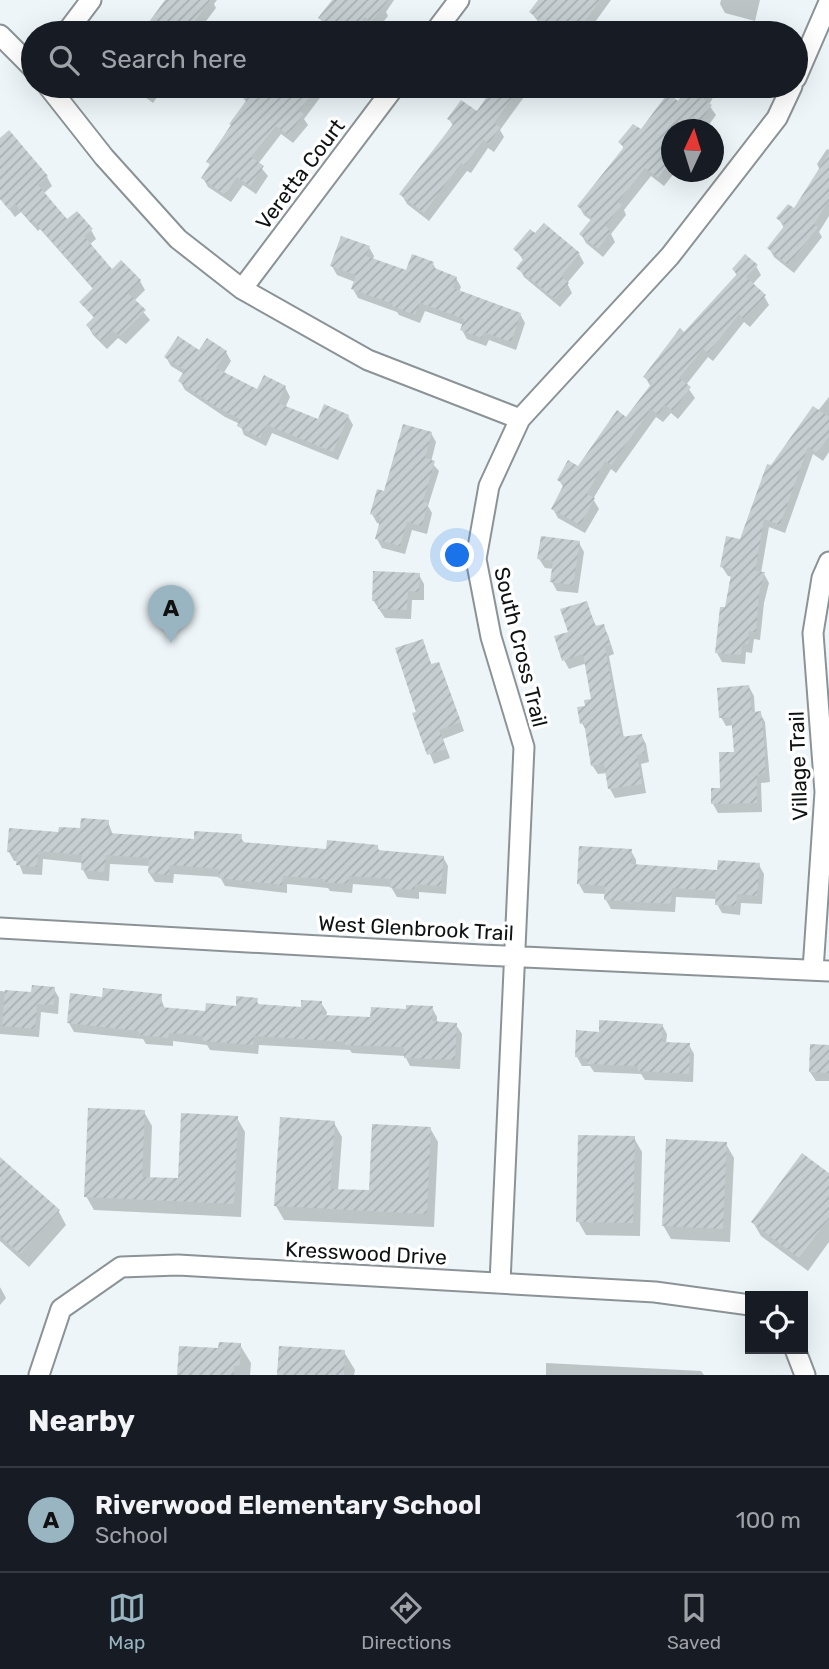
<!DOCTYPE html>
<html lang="en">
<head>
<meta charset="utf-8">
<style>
  body { margin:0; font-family:Rubik,sans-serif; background:#20242c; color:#f1f3f6 }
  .controls { position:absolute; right:21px; bottom:21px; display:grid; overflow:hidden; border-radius:0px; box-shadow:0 7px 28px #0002 }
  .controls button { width:63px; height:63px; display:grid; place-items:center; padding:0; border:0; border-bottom:2px solid #363941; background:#171b24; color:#f1f3f6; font:35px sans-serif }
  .compass { position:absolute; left:661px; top:119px; width:63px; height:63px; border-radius:50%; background:#171b24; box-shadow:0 7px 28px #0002; rotate:4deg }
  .you { position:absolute; left:458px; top:556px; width:24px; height:24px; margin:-18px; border:5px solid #fff; border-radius:50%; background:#1a73e8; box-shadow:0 0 0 10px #1a73e833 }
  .badge { display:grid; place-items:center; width:46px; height:46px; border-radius:50%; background:#98b5c1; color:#111; font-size:23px; font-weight:700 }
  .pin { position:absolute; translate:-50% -58px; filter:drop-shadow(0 2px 4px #0008) }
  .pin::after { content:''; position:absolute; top:37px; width:24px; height:21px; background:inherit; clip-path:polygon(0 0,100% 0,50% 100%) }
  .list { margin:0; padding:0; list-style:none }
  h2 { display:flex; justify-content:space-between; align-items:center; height:91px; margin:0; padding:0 28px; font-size:30px }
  h2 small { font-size:23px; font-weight:400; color:#9ea1a6 }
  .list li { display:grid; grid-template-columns:46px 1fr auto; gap:21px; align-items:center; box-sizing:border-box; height:105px; padding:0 28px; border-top:2px solid #363941 }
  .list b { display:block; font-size:26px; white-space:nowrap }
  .list p { margin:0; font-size:23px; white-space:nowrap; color:#9ea1a6 }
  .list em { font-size:23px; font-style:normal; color:#9ea1a6 }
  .icon { flex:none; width:38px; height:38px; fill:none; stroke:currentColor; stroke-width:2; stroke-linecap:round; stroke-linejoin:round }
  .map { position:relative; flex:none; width:829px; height:1375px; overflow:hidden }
  .search { position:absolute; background:#171b24; box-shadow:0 7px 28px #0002; left:21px; right:21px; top:21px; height:77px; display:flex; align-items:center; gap:18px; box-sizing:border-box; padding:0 24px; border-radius:38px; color:#9ea1a6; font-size:26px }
  .sheet { height:196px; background:#171b24 }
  nav { display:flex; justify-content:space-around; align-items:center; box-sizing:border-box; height:98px; border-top:2px solid #363941; background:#171b24; font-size:19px; color:#9ea1a6 }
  nav a { display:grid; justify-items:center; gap:4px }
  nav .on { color:#98b5c1 }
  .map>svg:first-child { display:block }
  .shadow { fill:#0003 }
  .building { fill:url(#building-hatch) }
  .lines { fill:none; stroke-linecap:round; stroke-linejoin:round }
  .minor-casing { stroke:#8c9396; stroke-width:23 }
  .minor { stroke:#fff; stroke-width:19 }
  .labels { text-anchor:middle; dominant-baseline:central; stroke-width:7; stroke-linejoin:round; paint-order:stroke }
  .street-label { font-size:21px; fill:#0f1213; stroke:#fff }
</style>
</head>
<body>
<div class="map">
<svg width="829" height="1375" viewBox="0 0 829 1375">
  <defs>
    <pattern id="building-hatch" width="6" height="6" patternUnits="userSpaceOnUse" patternTransform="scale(1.75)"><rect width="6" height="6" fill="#c6ced1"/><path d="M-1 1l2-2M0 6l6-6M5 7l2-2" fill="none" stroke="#a9b0b3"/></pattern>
  </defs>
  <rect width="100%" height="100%" fill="#edf5f8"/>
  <path class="shadow" d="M 179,0 L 217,0 L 214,4 L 216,8 L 197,33 L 141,33 Z
    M 334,0 L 394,0 L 386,12 L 388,16 L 377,30 L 371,25 L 365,33 L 319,33 L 325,26 L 320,18 Z
    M 540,0 L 611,0 L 590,29 L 593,33 L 531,33 L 539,23 L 531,12 Z
    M 721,0 L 760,0 L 755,21 L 725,13 L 720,4 Z
    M 130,86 L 165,86 L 153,103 Z
    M 256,86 L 264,86 L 275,94 L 281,86 L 329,86 L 304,119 L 308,125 L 293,143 L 281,134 L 258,164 L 268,176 L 256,194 L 243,185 L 231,202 L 208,187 L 203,178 L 211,167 L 208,162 Z
    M 496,86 L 532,86 L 500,130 L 504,137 L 494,152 L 488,148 L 471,173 L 467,171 L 429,221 L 407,204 L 402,195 L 454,127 L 449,119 L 477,113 Z
    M 692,86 L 719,86 L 709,105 L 716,115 L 705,130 L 698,124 L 693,130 L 672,130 L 672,172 L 675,172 L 664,186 L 651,176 L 624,210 L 626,215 L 611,234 L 615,242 L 603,257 L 586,243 L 581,234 L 592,221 L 584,215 L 579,206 L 624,149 L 621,143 L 641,132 L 679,103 Z
    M 9,133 L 47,177 L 52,186 L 43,194 L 67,222 L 91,230 L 96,239 L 89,245 L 112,272 L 140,281 L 145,290 L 134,301 L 150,320 L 126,344 L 118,338 L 107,349 L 93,335 L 88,326 L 95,319 L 81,302 L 94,290 L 40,229 L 38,231 L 21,212 L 15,217 L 0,197 L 0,140 Z
    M 827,149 L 829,150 L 829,216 L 819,232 L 822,237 L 794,273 L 774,257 L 769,248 L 784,228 L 779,219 L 794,211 L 820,170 L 817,164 Z
    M 369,247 L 374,256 L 373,260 L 407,272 L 433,264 L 437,271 L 456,278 L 461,287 L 459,292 L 520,314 L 525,323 L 516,350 L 489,340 L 486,346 L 467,339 L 462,330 L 464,325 L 425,311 L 420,323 L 399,315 L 397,312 L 358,298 L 353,289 L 355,282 L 337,275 L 332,266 Z
    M 515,249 L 579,254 L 584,263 L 567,283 L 572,293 L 560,307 L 524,277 L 519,268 L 524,261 Z
    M 756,266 L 761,275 L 752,285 L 764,296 L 769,305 L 750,327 L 744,322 L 713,361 L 708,357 L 686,385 L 695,398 L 678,419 L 671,413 L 663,422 L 656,417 L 616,473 L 611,469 L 593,499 L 599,509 L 585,533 L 558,518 L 553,509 L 564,488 L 559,480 L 578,468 L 626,419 L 651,387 L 645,377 L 737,276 L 734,270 Z
    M 200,352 L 226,352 L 231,361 L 223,374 L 258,391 L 285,387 L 290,397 L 285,408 L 319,422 L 348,416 L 353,425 L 338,460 L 272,433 L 266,446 L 244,435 L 240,424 L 225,417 L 185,390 L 180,381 L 184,374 L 171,366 L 166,357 Z
    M 829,397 L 829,452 L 823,461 L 813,454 L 785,533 L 769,527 L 761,573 L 764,574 L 769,583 L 764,603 L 760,640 L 754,639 L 752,653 L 746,652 L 745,664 L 722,662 L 717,653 L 733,577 L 728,576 L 722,567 L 741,541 L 772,468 Z
    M 431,433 L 436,442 L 431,462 L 439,471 L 428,506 L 432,513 L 427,534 L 412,530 L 405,554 L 382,548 L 377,539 L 381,524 L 377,523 L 372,514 L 385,493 Z
    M 579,543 L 584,552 L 578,593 L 557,591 L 552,582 L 554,569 L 545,568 L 539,559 Z
    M 419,575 L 424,584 L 424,600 L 412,600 L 411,619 L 385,618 L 373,600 Z
    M 586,603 L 597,628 L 603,626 L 608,635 L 614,654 L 609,656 L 624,738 L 641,735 L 646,744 L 649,762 L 641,764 L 646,793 L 615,798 L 610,789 L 607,773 L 598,774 L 592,765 L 587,732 L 582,723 L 587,707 L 593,700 L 587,663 L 569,669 L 564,660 L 570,634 Z
    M 422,641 L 432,666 L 438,664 L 443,673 L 464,731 L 443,739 L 450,758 L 434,764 L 414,714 L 418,713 Z
    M 749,687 L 754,696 L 755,714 L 760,713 L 765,722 L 770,782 L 761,783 L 762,812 L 718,813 L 713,804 L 713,789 L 722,789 L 736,754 L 733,725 L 726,726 L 721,717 Z
    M 108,822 L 113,835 L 195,841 L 240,836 L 245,844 L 328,851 L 377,846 L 380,852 L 443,857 L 448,866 L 446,894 L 419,892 L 419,899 L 397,897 L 391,887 L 353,884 L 352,893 L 330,891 L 328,888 L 287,884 L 287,893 L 225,886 L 220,877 L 174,874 L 173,883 L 155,882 L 149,873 L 150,866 L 110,864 L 109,881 L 88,879 L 83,870 L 83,863 L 43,859 L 42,875 L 23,874 L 18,861 L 14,861 L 9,852 L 60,834 Z
    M 631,851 L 636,860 L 636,866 L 719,871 L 759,865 L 764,874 L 762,904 L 741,903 L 740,915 L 722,913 L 717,904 L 717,899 L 676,897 L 675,912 L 611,909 L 606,900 L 606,894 L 584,893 L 579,884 Z
    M 54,989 L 59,998 L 58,1014 L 41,1012 L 39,1037 L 0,1034 L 0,991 L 33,994 Z
    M 160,996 L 165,1009 L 207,1012 L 237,1007 L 256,1000 L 260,1006 L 303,1009 L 321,1003 L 327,1012 L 326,1017 L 372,1019 L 432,1008 L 437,1017 L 437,1023 L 456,1025 L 462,1034 L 460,1069 L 410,1066 L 405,1056 L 352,1053 L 350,1050 L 259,1045 L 258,1054 L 210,1050 L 207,1045 L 173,1041 L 173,1046 L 146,1044 L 143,1039 L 74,1032 L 69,1023 L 103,998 Z
    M 662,1025 L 667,1034 L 666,1044 L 689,1045 L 694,1054 L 693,1082 L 645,1080 L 641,1074 L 594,1072 L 590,1066 L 582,1066 L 577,1057 L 600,1033 Z
    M 829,1047 L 829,1081 L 816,1081 L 810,1072 Z
    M 144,1112 L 152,1126 L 150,1179 L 180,1180 L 237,1118 L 245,1132 L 241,1217 L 94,1210 L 86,1196 Z
    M 334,1123 L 342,1137 L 338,1191 L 370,1191 L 430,1128 L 438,1142 L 434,1227 L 284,1220 L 276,1206 Z
    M 634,1138 L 642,1152 L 640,1236 L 586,1235 L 578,1221 Z
    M 726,1144 L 734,1158 L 730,1242 L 671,1239 L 663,1225 Z
    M 0,1159 L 59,1212 L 66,1225 L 29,1267 L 0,1241 Z
    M 829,1175 L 829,1242 L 808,1271 L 761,1236 L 753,1222 Z
    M 0,1287 L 6,1298 L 0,1305 Z
    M 240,1345 L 251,1363 L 250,1375 L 179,1375 L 220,1350 Z
    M 344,1352 L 355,1370 L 354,1375 L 279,1375 Z
    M 546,1363 L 701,1371 L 704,1375 L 546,1375 Z"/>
  <path class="building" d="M 165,0 L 210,0 L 186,33 L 141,33 Z
    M 332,0 L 388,0 L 371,22 L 365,17 L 354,33 L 339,33 L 318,18 Z
    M 538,0 L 600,0 L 585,21 L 602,33 L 529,33 L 539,19 L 529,12 Z
    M 254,86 L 318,86 L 299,111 L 304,114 L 288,135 L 276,126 L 251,157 L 264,166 L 250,186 L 237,177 L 225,195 L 201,178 L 210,164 L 206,162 L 231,125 L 229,124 L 246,101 L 243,99 Z
    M 494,86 L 521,86 L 494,123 L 500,127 L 489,144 L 483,140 L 465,165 L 461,163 L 424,213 L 399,194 L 454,123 L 447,119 L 461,100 L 477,111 Z
    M 688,87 L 712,105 L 700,122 L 692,116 L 682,130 L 671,130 L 671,161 L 658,178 L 645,168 L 618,202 L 622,205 L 605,226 L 611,231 L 598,249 L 579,234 L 592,218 L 577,206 L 624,147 L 618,142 L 633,124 L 641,129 L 668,93 L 678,101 Z
    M 9,130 L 48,176 L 38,185 L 67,219 L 77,211 L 93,229 L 84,236 L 112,269 L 121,260 L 141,280 L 128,293 L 146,310 L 120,336 L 112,330 L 101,341 L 86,325 L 94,317 L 79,302 L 93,288 L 34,221 L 31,223 L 15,204 L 9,210 L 0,199 L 0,138 Z
    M 829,153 L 829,200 L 814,224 L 818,227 L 788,265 L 767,248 L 785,225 L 776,218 L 788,204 L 794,208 Z
    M 544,223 L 580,253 L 561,276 L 569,283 L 555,299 L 516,268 L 524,258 L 513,249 L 530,229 L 535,233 Z
    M 341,236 L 370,246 L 366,256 L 406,270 L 412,254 L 434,262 L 432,267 L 457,277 L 453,288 L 521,313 L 511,342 L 484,332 L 481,338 L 460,330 L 464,319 L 420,303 L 415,315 L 392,306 L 393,304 L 351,289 L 356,275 L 330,266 Z
    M 745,254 L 758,265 L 746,277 L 766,295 L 744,319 L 739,314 L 708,353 L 703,349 L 679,378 L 691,387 L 673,411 L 665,405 L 658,415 L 651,409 L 611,465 L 605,461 L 587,494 L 595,498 L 580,525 L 551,509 L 564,484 L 557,480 L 568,460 L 578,466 L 617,410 L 626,417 L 652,383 L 643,377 L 668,344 L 680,328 L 684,332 L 737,274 L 732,269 Z
    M 178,336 L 199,350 L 207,338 L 227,351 L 216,368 L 257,389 L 264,375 L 286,386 L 278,403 L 318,419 L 324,404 L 349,415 L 333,452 L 267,425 L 260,438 L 237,426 L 240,419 L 218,408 L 178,381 L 185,370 L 164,357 Z
    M 813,406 L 829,417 L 829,436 L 817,453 L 808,447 L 780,525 L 764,519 L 755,571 L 765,572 L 759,593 L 756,632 L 749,631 L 748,644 L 742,644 L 741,655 L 715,653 L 720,607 L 725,607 L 732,569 L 720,567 L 726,536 L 740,539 L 767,464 L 771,465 Z
    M 403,424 L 432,432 L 425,458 L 435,461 L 423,501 L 428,503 L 422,526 L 407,522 L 400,546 L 375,539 L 381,517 L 370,514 L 377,489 L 384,491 Z
    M 541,536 L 580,541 L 573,585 L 550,582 L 553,561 L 537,559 Z
    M 373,571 L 420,573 L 419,592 L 408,591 L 407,610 L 378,609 L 378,601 L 372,601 Z
    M 587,601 L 595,626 L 604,624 L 610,645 L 605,647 L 621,737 L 642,734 L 645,753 L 637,755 L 642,784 L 608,789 L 604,764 L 591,766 L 584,723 L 580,724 L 577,707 L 585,706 L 584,700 L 591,699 L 583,654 L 562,661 L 554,636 L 568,632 L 560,609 Z
    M 423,639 L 431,664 L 439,662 L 461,722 L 439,730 L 446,749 L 427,755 L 412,713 L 416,712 L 395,648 Z
    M 749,685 L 752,712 L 761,711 L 765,751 L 765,773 L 757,774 L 757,803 L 711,804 L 711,788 L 720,788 L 719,752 L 734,752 L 731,717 L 719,718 L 717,688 Z
    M 81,818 L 109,820 L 108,833 L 194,839 L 194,831 L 242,834 L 241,842 L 326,849 L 327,840 L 378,845 L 378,850 L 444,856 L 441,886 L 415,884 L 415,890 L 390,888 L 391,879 L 349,876 L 348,884 L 323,882 L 324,879 L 283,876 L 282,885 L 218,878 L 219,869 L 170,865 L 169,875 L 148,873 L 149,858 L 106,855 L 104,872 L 81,870 L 82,855 L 38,851 L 37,867 L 16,865 L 17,853 L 7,852 L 9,828 L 58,832 L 59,827 L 80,828 Z
    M 579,846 L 632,849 L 631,864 L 717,870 L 718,860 L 760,863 L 757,896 L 737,894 L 736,906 L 715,905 L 716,891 L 672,888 L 671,904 L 604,900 L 605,886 L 577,884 Z
    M 32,985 L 55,987 L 54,1005 L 37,1004 L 35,1029 L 2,1026 L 5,990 L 31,992 Z
    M 103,988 L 162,994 L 161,1007 L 205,1011 L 206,1003 L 236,1006 L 236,996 L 258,998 L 257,1004 L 301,1007 L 301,1000 L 322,1001 L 322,1015 L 370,1017 L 371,1007 L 406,1009 L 406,1005 L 433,1006 L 432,1021 L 457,1023 L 455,1060 L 404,1058 L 404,1047 L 345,1045 L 345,1042 L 254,1036 L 253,1045 L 203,1041 L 203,1036 L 169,1033 L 168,1038 L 139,1035 L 139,1031 L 67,1023 L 70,993 L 102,997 Z
    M 599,1020 L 663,1024 L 662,1042 L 690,1043 L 689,1074 L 638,1071 L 638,1066 L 587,1064 L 587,1058 L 575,1057 L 576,1030 L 599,1032 Z
    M 810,1044 L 829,1045 L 829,1073 L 809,1072 Z
    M 88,1108 L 145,1110 L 142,1177 L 178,1178 L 181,1113 L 238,1116 L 234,1204 L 84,1197 Z
    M 280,1117 L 335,1121 L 330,1189 L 369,1190 L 372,1124 L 431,1127 L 427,1214 L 274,1206 Z
    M 578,1135 L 635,1136 L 633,1223 L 576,1222 Z
    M 666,1139 L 727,1142 L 723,1229 L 662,1226 Z
    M 802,1153 L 829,1173 L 829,1218 L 799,1258 L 751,1222 Z
    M 0,1157 L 60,1210 L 20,1254 L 0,1236 Z
    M 219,1342 L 241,1343 L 240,1366 L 234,1366 L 234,1375 L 177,1375 L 179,1346 L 218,1348 Z
    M 279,1346 L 345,1350 L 344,1375 L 277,1375 Z"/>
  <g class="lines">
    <g class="minor-casing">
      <path id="minor" d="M 66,33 L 91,0
        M 434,33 L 459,0
        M 0,35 L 33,68
        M 796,78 L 829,2
        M 48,86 L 104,157 L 178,239 L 242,289 L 368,360 L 520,419
        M 242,289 L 395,86
        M 0,928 L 481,955 L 829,971
        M 813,970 L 825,792 L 813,633 L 822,578 L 829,562
        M 500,1283 L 524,747 L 491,637 L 476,559 L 489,486 L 520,419 L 670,256 L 777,118 L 792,86
        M 795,1349 L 805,1375
        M 39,1375 L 61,1309 L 121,1267 L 178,1265 L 655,1292 L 750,1305"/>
    </g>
    <use href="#minor" class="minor"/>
  </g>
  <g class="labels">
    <g class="street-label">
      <text transform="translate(300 174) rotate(-53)">Veretta Court</text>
      <text transform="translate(521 647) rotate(76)">South Cross Trail</text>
      <text transform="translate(798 766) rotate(-92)">Village Trail</text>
      <text transform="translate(416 928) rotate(3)">West Glenbrook Trail</text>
      <text transform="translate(366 1253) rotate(3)">Kresswood Drive</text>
    </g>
  </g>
</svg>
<div class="controls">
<button><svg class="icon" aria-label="locate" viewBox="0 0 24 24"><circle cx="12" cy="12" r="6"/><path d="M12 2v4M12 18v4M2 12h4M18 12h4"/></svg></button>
</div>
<svg class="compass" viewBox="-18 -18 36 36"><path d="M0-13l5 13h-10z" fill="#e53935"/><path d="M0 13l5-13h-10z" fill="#9ea1a6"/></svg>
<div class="you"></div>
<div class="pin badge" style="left:171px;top:643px">A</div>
<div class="search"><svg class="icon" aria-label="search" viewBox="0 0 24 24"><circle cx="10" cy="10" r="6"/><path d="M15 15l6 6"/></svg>Search here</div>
</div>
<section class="sheet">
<h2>Nearby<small></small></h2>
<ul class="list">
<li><span class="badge">A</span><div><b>Riverwood Elementary School</b><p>School</p></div><em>100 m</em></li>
</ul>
</section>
<nav>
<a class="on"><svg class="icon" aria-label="map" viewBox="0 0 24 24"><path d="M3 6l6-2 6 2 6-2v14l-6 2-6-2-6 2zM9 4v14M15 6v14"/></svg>Map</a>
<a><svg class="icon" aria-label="directions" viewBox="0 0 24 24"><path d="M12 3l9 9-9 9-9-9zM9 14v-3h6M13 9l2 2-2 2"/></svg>Directions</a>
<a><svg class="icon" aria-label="saved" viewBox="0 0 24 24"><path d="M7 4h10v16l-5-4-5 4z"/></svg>Saved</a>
</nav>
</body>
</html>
